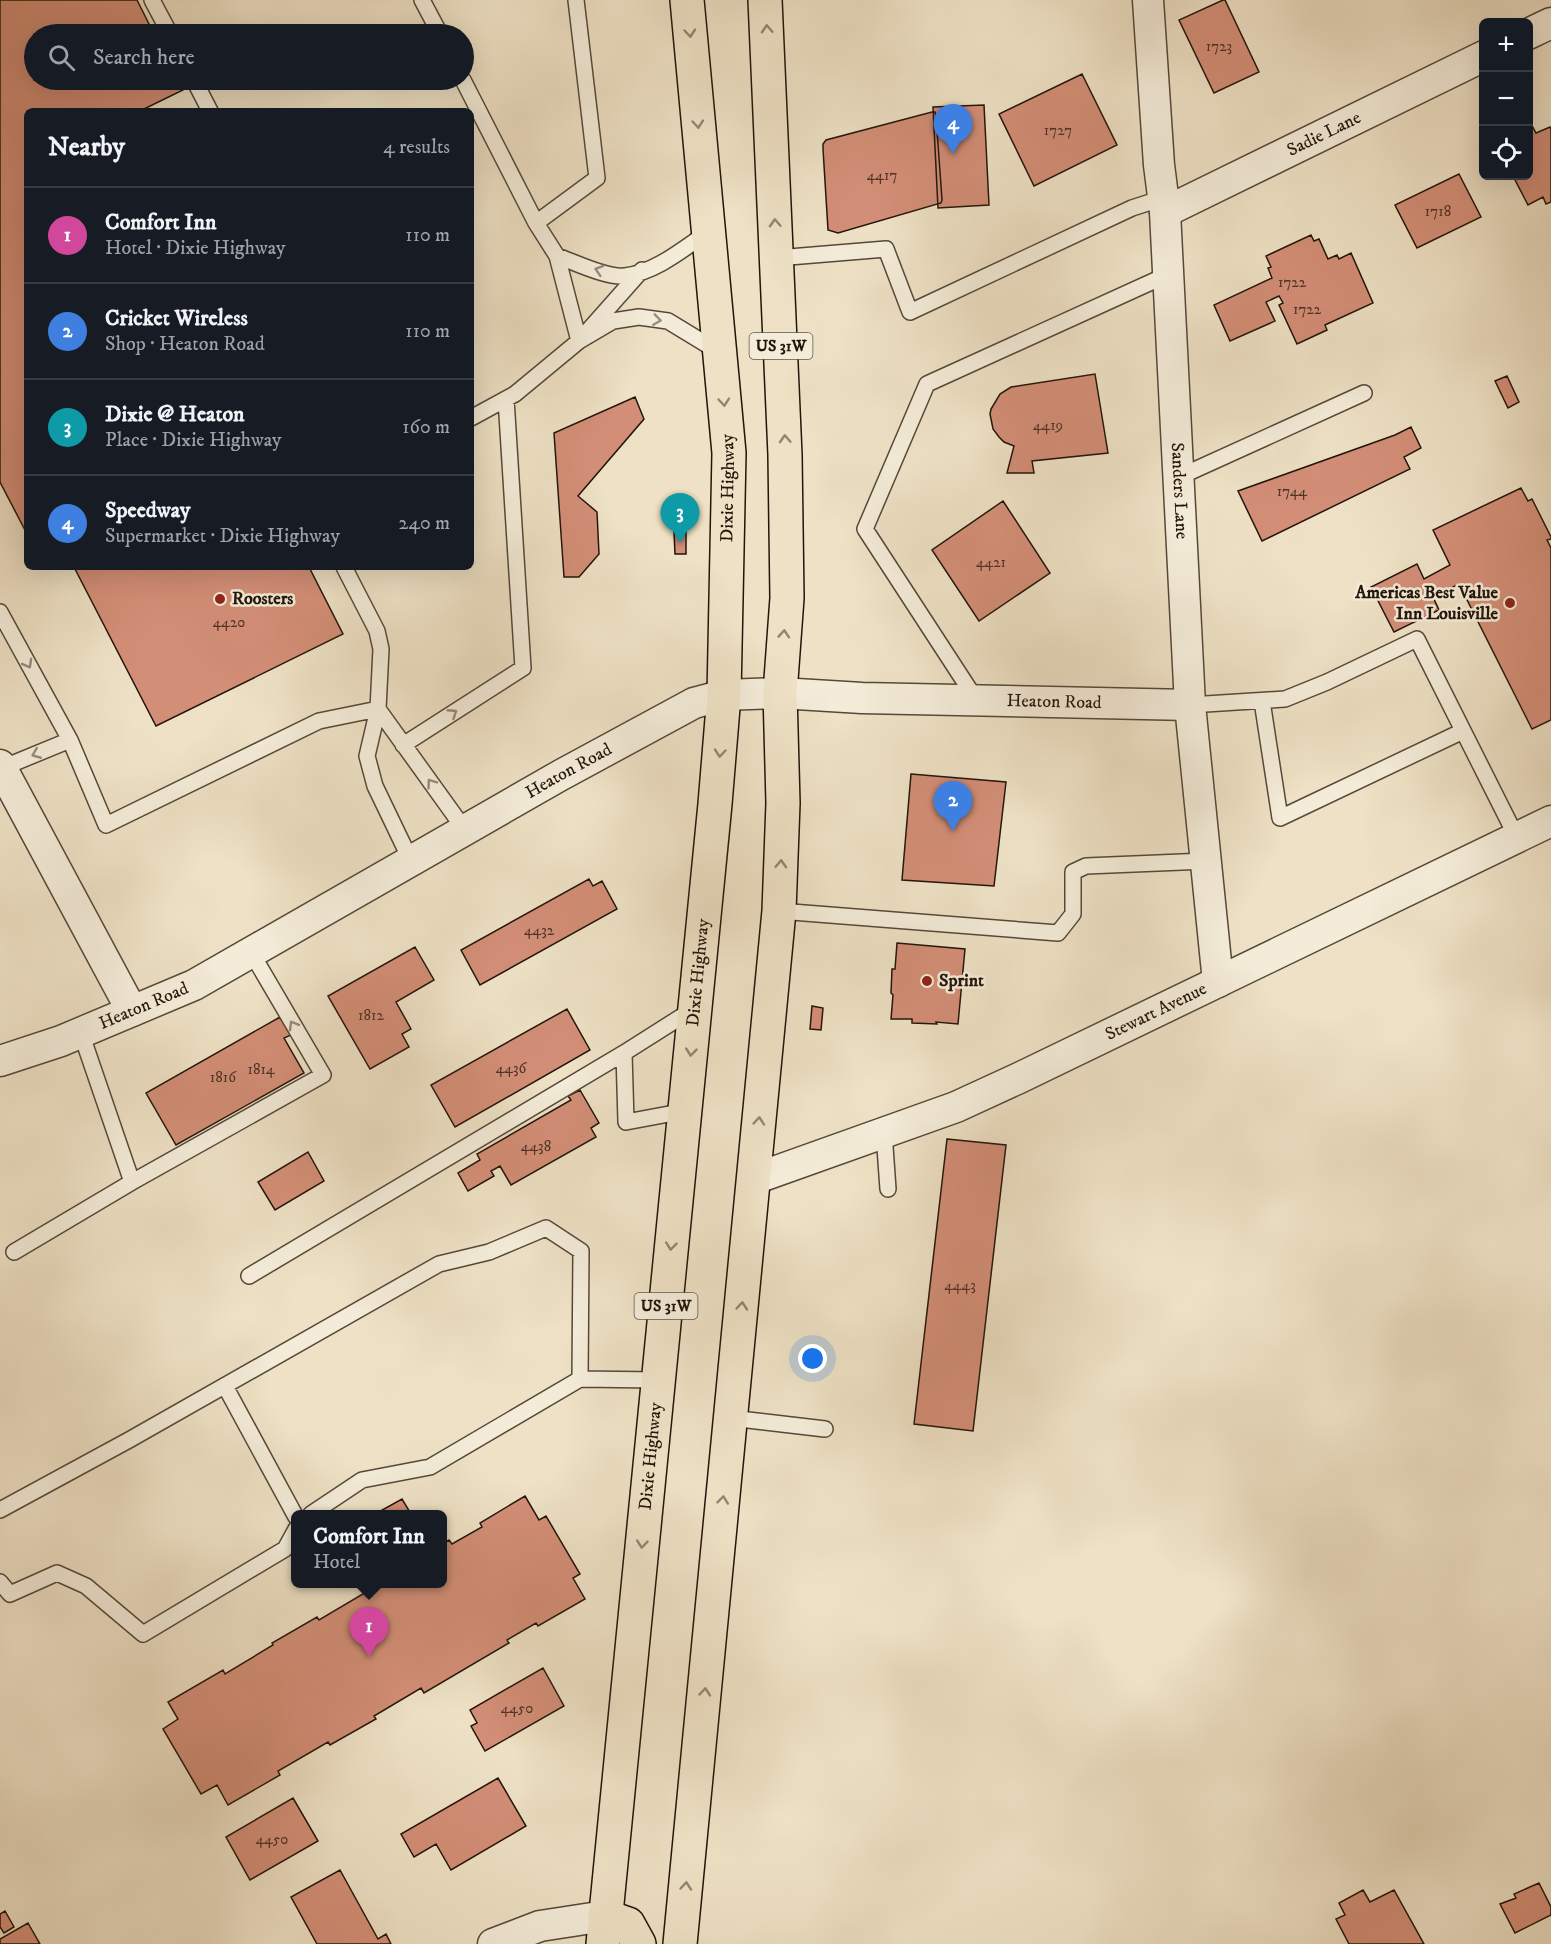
<!DOCTYPE html>
<html lang="en">
<head>
<meta charset="utf-8">
<style>
  body { margin:0; font-family:"IM FELL DW Pica",serif; background:#20242c; color:#f1f3f6 }
  .controls { position:absolute; right:18px; top:18px; display:grid; overflow:hidden; border-radius:9px; box-shadow:0 6px 24px #0002 }
  .controls button { width:54px; height:54px; display:grid; place-items:center; padding:0; border:0; border-bottom:2px solid #363941; background:#171b24; color:#f1f3f6; font:30px sans-serif }
  .you { position:absolute; left:813px; top:1359px; width:21px; height:21px; margin:-15px; border:4px solid #fff; border-radius:50%; background:#1a73e8; box-shadow:0 0 0 9px #1a73e833 }
  .badge { display:grid; place-items:center; width:39px; height:39px; border-radius:50%; background:#7c3aed; color:#fff; font-size:20px; font-weight:700 }
  .pin { position:absolute; translate:-50% -50px; filter:drop-shadow(0 2px 3px #0008) }
  .pin::after { content:''; position:absolute; top:32px; width:21px; height:18px; background:inherit; clip-path:polygon(0 0,100% 0,50% 100%) }
  .popup { position:absolute; left:291px; top:1510px; width:156px; height:78px; box-sizing:border-box; display:grid; place-content:center; border-radius:9px; background:#171b24; filter:drop-shadow(0 2px 4px #0005); font-size:20px; white-space:nowrap; color:#9ea1a6 }
  .popup b { font-size:22px; color:#f1f3f6 }
  .popup::after { content:''; position:absolute; left:50%; top:100%; margin-left:-12px; border:12px solid transparent; border-top-color:#171b24 }
  .list { margin:0; padding:0; list-style:none }
  h2 { display:flex; justify-content:space-between; align-items:center; height:78px; margin:0; padding:0 24px; font-size:26px }
  h2 small { font-size:20px; font-weight:400; color:#9ea1a6 }
  .list li { display:grid; grid-template-columns:39px 1fr auto; gap:18px; align-items:center; box-sizing:border-box; height:96px; padding:0 24px; border-top:2px solid #363941 }
  .list b { display:block; font-size:22px; white-space:nowrap }
  .list p { margin:0; font-size:20px; white-space:nowrap; color:#9ea1a6 }
  .list em { font-size:20px; font-style:normal; color:#9ea1a6 }
  .icon { flex:none; width:33px; height:33px; fill:none; stroke:currentColor; stroke-width:2; stroke-linecap:round; stroke-linejoin:round }
  .map { position:relative; flex:none; width:1551px; height:1944px; overflow:hidden }
  .search { position:absolute; background:#171b24; box-shadow:0 6px 24px #0002; left:24px; top:24px; width:450px; height:66px; display:flex; align-items:center; gap:15px; box-sizing:border-box; padding:0 21px; border-radius:33px; color:#9ea1a6; font-size:22px }
  .panel { position:absolute; background:#171b24; box-shadow:0 6px 24px #0002; left:24px; top:108px; width:450px; height:462px; border-radius:9px }
  .map>svg:first-child { display:block }
  .building { fill:#d38e77; stroke:#22150a; stroke-width:1.5 }
  .lines { fill:none; stroke-linecap:round; stroke-linejoin:round }
  .service-casing { stroke:#554839; stroke-width:18 }
  .minor-casing { stroke:#554839; stroke-width:33 }
  .primary-casing { stroke:#22150a; stroke-width:36 }
  .service { stroke:#f4ecd9; stroke-width:15 }
  .minor { stroke:#f4ecd9; stroke-width:30 }
  .primary { stroke:#eee1c5; stroke-width:33 }
  .oneway { stroke:#928571 }
  .oneway2 { stroke:#968b7c }
  .poi-dot { fill:#8f2418; stroke:#f4ecd9; stroke-width:2 }
  .labels { text-anchor:middle; dominant-baseline:central; stroke-width:5; stroke-linejoin:round; paint-order:stroke }
  .number-label { font-size:15px; fill:#4e3325 }
  .shield { fill:#f4ecd9; stroke:#615648; stroke-width:1.5 }
  .shield-label { font-size:16px; font-weight:bold; fill:#22150a }
  .street-label { font-size:18px; fill:#22150a; stroke:#f4ecd9 }
  .poi-label { font-size:18px; font-weight:bold; fill:#22150a; stroke:#f4ecd9; text-anchor:start }
</style>
</head>
<body>
<div class="map">
<svg width="1551" height="1944" viewBox="0 0 1551 1944">
  <rect width="100%" height="100%" fill="#eee1c5"/>
  <filter id="stains"><feTurbulence type="fractalNoise" baseFrequency=".00333" numOctaves="4"/><feColorMatrix values="0 0 0 0 .2 0 0 0 0 .09 0 0 0 0 .02 0 0 0 .5 -.17"/></filter>
  <radialGradient id="worn" r=".72"><stop offset=".6" stop-color="#630" stop-opacity="0"/><stop offset="1" stop-color="#630" stop-opacity=".3"/></radialGradient>
  <path class="building" d="M 0,0 L 137,0 L 154,34 L 34,34 L 34,80 L 177,80 L 183,90 L 140,111 L 27,111 L 27,534 L 0,482 Z
    M 1223,0 L 1225,0 L 1259,72 L 1214,93 L 1179,20 Z
    M 1082,74 L 1117,145 L 1034,186 L 999,114 Z
    M 984,105 L 989,205 L 938,208 L 933,107 Z
    M 932,112 L 935,112 L 936,116 L 942,200 L 941,203 L 838,233 L 828,230 L 823,149 L 823,144 L 826,140 Z
    M 1530,122 L 1536,133 L 1550,127 L 1551,129 L 1551,202 L 1546,204 L 1543,197 L 1528,205 L 1513,176 L 1528,176 L 1528,123 Z
    M 1459,174 L 1481,217 L 1417,248 L 1395,205 Z
    M 1311,235 L 1314,241 L 1319,239 L 1328,259 L 1337,255 L 1339,259 L 1351,253 L 1373,303 L 1325,325 L 1327,330 L 1297,344 L 1279,305 L 1283,303 L 1279,296 L 1266,302 L 1275,321 L 1230,341 L 1214,305 L 1272,278 L 1268,268 L 1271,267 L 1266,256 Z
    M 1095,374 L 1108,453 L 1032,461 L 1034,473 L 1007,473 L 1014,446 L 1004,442 L 999,437 L 993,429 L 990,414 L 991,409 L 1000,394 L 1011,387 Z
    M 1507,376 L 1519,402 L 1508,408 L 1495,381 Z
    M 635,397 L 644,419 L 578,496 L 597,512 L 599,554 L 579,577 L 564,577 L 554,433 Z
    M 1411,427 L 1421,448 L 1404,457 L 1410,469 L 1262,541 L 1238,491 L 1395,435 Z
    M 1521,488 L 1528,501 L 1532,499 L 1551,537 L 1551,539 L 1547,540 L 1551,548 L 1551,720 L 1532,729 L 1459,584 L 1433,597 L 1439,610 L 1394,632 L 1371,587 L 1417,564 L 1424,579 L 1450,565 L 1433,530 Z
    M 1003,501 L 1050,573 L 979,621 L 932,550 Z
    M 674,531 L 686,531 L 686,554 L 675,554 Z
    M 74,567 L 309,567 L 343,634 L 156,726 Z
    M 911,774 L 1006,782 L 994,886 L 902,880 Z
    M 589,879 L 593,886 L 602,881 L 617,909 L 480,985 L 461,950 Z
    M 897,943 L 965,949 L 958,1024 L 936,1022 L 937,1024 L 912,1023 L 912,1019 L 891,1019 L 893,995 L 891,993 L 892,969 L 895,969 Z
    M 415,947 L 434,980 L 396,1002 L 411,1029 L 402,1034 L 409,1047 L 370,1069 L 328,996 Z
    M 812,1006 L 823,1008 L 821,1030 L 810,1029 Z
    M 567,1009 L 590,1050 L 455,1127 L 431,1085 Z
    M 280,1017 L 291,1035 L 284,1038 L 304,1073 L 176,1145 L 146,1093 Z
    M 580,1090 L 599,1123 L 591,1128 L 596,1137 L 511,1185 L 500,1166 L 491,1171 L 494,1176 L 468,1191 L 458,1173 L 480,1160 L 477,1154 L 571,1100 L 568,1096 Z
    M 947,1139 L 1006,1145 L 973,1431 L 914,1424 Z
    M 308,1152 L 324,1181 L 275,1210 L 258,1182 Z
    M 525,1496 L 539,1520 L 546,1516 L 580,1574 L 573,1578 L 585,1599 L 538,1626 L 536,1623 L 507,1640 L 509,1643 L 424,1693 L 421,1688 L 374,1716 L 376,1719 L 330,1745 L 328,1742 L 278,1771 L 280,1775 L 228,1805 L 217,1785 L 201,1794 L 163,1729 L 178,1719 L 168,1702 L 223,1670 L 225,1674 L 273,1645 L 272,1643 L 317,1617 L 319,1620 L 368,1591 L 366,1588 L 374,1584 L 442,1584 L 442,1544 L 449,1540 L 452,1544 L 482,1527 L 480,1523 Z
    M 402,1499 L 411,1514 L 375,1514 Z
    M 543,1668 L 564,1706 L 485,1751 L 471,1726 L 477,1723 L 470,1710 Z
    M 498,1778 L 526,1826 L 451,1870 L 436,1844 L 414,1857 L 401,1834 Z
    M 293,1798 L 318,1841 L 250,1880 L 226,1837 Z
    M 340,1870 L 378,1939 L 386,1934 L 391,1944 L 317,1944 L 291,1897 Z
    M 1539,1883 L 1551,1907 L 1551,1915 L 1515,1933 L 1500,1904 L 1516,1898 L 1514,1894 Z
    M 1363,1890 L 1370,1902 L 1394,1890 L 1424,1944 L 1349,1944 L 1336,1919 L 1345,1915 L 1339,1903 Z
    M 5,1911 L 14,1927 L 4,1933 L 0,1927 L 0,1914 Z
    M 28,1923 L 40,1944 L 0,1944 L 0,1939 Z"/>
  <g class="lines">
    <g class="service-casing">
      <path id="service" d="M 152,0 L 170,34
        M 422,0 L 440,34
        M 194,80 L 210,111
        M 463,80 L 536,223 L 557,256
        M 536,223 L 597,178 L 576,0
        M 708,232 C 683,249 656,272 625,276 C 607,278 574,262 557,256 L 579,341 L 613,321 L 639,317 L 668,321 L 719,352
        M 777,258 L 886,249 L 910,312 L 1132,208 L 1163,198
        M 471,418 L 515,394 L 579,341 L 642,270
        M 1179,477 L 1364,393
        M 0,612 L 70,740 L 106,825 L 319,721 L 378,709 L 381,649 L 377,631 L 344,567
        M 977,701 L 865,529 L 927,384 L 1169,274
        M 1262,701 L 1280,818 L 1463,731
        M 1190,705 L 1285,699 L 1327,682 L 1417,639 L 1517,838
        M 403,745 L 523,668 L 506,399
        M 2,768 L 70,740
        M 411,861 L 375,786 L 367,756 L 378,709 L 465,830
        M 779,911 L 1058,933 L 1073,914 L 1073,872 L 1086,866 L 1206,861
        M 81,1033 L 132,1182 L 323,1075 L 251,952
        M 685,1111 L 626,1122 L 624,1053 L 695,1008
        M 884,1133 L 888,1189
        M 14,1252 L 132,1182
        M 249,1276 L 624,1053
        M 225,1386 L 296,1517
        M 731,1418 L 825,1429
        M 0,1510 L 129,1440 L 439,1264 L 489,1252 L 546,1228 L 581,1251 L 580,1379
        M 311,1514 L 362,1480 L 430,1467 L 580,1379 L 658,1380
        M 0,1582 L 10,1594 L 57,1573 L 86,1586 L 143,1634 L 285,1549 L 296,1529"/>
    </g>
    <g class="minor-casing">
      <g id="minor">
        <path id="s1" d="M 1148,0 L 1159,165 L 1165,212 L 1190,705 L 1218,982"/>
        <path d="M 1528,34 L 1551,23"/>
        <path id="s2" d="M 1165,212 L 1484,56"/>
        <path d="M 0,765 L 132,1011"/>
        <path id="s3" d="M 0,1061 L 61,1041 L 194,985 L 561,775 L 694,703 L 724,695 L 780,693 L 862,698 L 1190,705"/>
        <path id="s4" d="M 754,1179 L 956,1107 L 1017,1079 L 1551,821"/>
        <path d="M 493,1944 L 540,1926 L 605,1916"/>
      </g>
    </g>
    <g class="primary-casing">
      <g id="primary">
        <path d="M 605,1916 L 628,1924 L 639,1944"/>
        <path id="s5" d="M 603,1944 L 715,804 L 724,695 L 729,453 L 687,0"/>
        <path d="M 680,1944 L 779,911 L 783,803 L 780,693 L 787,598 L 785,455 L 765,0"/>
      </g>
    </g>
    <use href="#service" class="service"/>
    <use href="#minor" class="minor"/>
    <use href="#primary" class="primary"/>
  </g>
  <defs><path id="oneway-chevron" d="M-2-3.5L2.5 0L-2 3.5" fill="none" stroke-width="1.6" stroke-linecap="round" stroke-linejoin="round" transform="scale(1.5)"/></defs>
  <g class="oneway">
    <use href="#oneway-chevron" transform="translate(767 29) rotate(-93)"/>
    <use href="#oneway-chevron" transform="translate(690 33) rotate(85)"/>
    <use href="#oneway-chevron" transform="translate(698 124) rotate(85)"/>
    <use href="#oneway-chevron" transform="translate(775 223) rotate(-93)"/>
    <use href="#oneway-chevron" transform="translate(724 402) rotate(85)"/>
    <use href="#oneway-chevron" transform="translate(785 439) rotate(-93)"/>
    <use href="#oneway-chevron" transform="translate(784 634) rotate(-86)"/>
    <use href="#oneway-chevron" transform="translate(720 753) rotate(95)"/>
    <use href="#oneway-chevron" transform="translate(781 864) rotate(-88)"/>
    <use href="#oneway-chevron" transform="translate(691 1052) rotate(96)"/>
    <use href="#oneway-chevron" transform="translate(759 1121) rotate(-85)"/>
    <use href="#oneway-chevron" transform="translate(671 1246) rotate(96)"/>
    <use href="#oneway-chevron" transform="translate(742 1306) rotate(-85)"/>
    <use href="#oneway-chevron" transform="translate(723 1500) rotate(-84)"/>
    <use href="#oneway-chevron" transform="translate(642 1544) rotate(96)"/>
    <use href="#oneway-chevron" transform="translate(705 1692) rotate(-85)"/>
    <use href="#oneway-chevron" transform="translate(686 1886) rotate(-85)"/>
  </g>
  <g class="oneway2">
    <use href="#oneway-chevron" transform="translate(599 270) rotate(-163)"/>
    <use href="#oneway-chevron" transform="translate(657 320) rotate(8)"/>
    <use href="#oneway-chevron" transform="translate(28 664) rotate(61)"/>
    <use href="#oneway-chevron" transform="translate(453 713) rotate(-33)"/>
    <use href="#oneway-chevron" transform="translate(36 754) rotate(158)"/>
    <use href="#oneway-chevron" transform="translate(431 783) rotate(-126)"/>
    <use href="#oneway-chevron" transform="translate(293 1025) rotate(-120)"/>
  </g>
  <g class="poi-dot">
    <circle cx="220" cy="599" r="6"/>
    <circle cx="1510" cy="603" r="6"/>
    <circle cx="927" cy="981" r="6"/>
  </g>
  <g class="labels">
    <g class="number-label">
      <text x="1219" y="46">1723</text>
      <text x="1058" y="130">1727</text>
      <text x="882" y="175">4417</text>
      <text x="1438" y="211">1718</text>
      <text x="1292" y="282">1722</text>
      <text x="1307" y="309">1722</text>
      <text x="1048" y="425">4419</text>
      <text x="1292" y="491">1744</text>
      <text x="991" y="562">4421</text>
      <text x="229" y="622">4420</text>
      <text x="539" y="930">4432</text>
      <text x="371" y="1015">1812</text>
      <text x="511" y="1068">4436</text>
      <text x="261" y="1069">1814</text>
      <text x="223" y="1077">1816</text>
      <text x="536" y="1146">4438</text>
      <text x="960" y="1285">4443</text>
      <text x="517" y="1708">4450</text>
      <text x="272" y="1839">4450</text>
    </g>
    <g class="shield">
      <rect x="749.5" y="333" width="63" height="26" rx="4.5"/>
      <rect x="634.5" y="1293" width="63" height="26" rx="4.5"/>
    </g>
    <g class="shield-label">
      <text x="781" y="346">US 31W</text>
      <text x="666" y="1306">US 31W</text>
    </g>
    <g class="street-label">
      <text stroke="none"><textPath href="#s2" startOffset="177">Sadie Lane</textPath></text>
      <text stroke="none"><textPath href="#s5" startOffset="1462">Dixie Highway</textPath></text>
      <text stroke="none"><textPath href="#s1" startOffset="492">Sanders Lane</textPath></text>
      <text stroke="none"><textPath href="#s3" startOffset="1144">Heaton Road</textPath></text>
      <text stroke="none"><textPath href="#s3" startOffset="640">Heaton Road</textPath></text>
      <text stroke="none"><textPath href="#s5" startOffset="976">Dixie Highway</textPath></text>
      <text stroke="none"><textPath href="#s3" startOffset="154">Heaton Road</textPath></text>
      <text stroke="none"><textPath href="#s4" startOffset="436">Stewart Avenue</textPath></text>
      <text stroke="none"><textPath href="#s5" startOffset="490">Dixie Highway</textPath></text>
    </g>
    <g class="poi-label">
      <text x="1498" y="593" text-anchor="end">Americas Best Value<tspan x="1498" dy="21">Inn Louisville</tspan></text>
      <text x="232" y="599">Roosters</text>
      <text x="939" y="981">Sprint</text>
    </g>
  </g>
  <rect width="100%" height="100%" filter="url(#stains)"/>
  <rect width="100%" height="100%" fill="url(#worn)"/>
</svg>
<div class="controls">
<button>+</button>
<button>−</button>
<button><svg class="icon" aria-label="locate" viewBox="0 0 24 24"><circle cx="12" cy="12" r="6"/><path d="M12 2v4M12 18v4M2 12h4M18 12h4"/></svg></button>
</div>
<div class="you"></div>
<div class="pin badge" style="left:369px;top:1657px;background:#d1479c">1</div>
<div class="popup"><b>Comfort Inn</b>Hotel</div>
<div class="pin badge" style="left:953px;top:831px;background:#3f7fe0">2</div>
<div class="pin badge" style="left:680px;top:543px;background:#0f9aa8">3</div>
<div class="pin badge" style="left:953px;top:154px;background:#3f7fe0">4</div>
<div class="search"><svg class="icon" aria-label="search" viewBox="0 0 24 24"><circle cx="10" cy="10" r="6"/><path d="M15 15l6 6"/></svg>Search here</div>
<section class="panel">
<h2>Nearby<small>4 results</small></h2>
<ul class="list">
<li><span class="badge" style="background:#d1479c">1</span><div><b>Comfort Inn</b><p>Hotel · Dixie Highway</p></div><em>110 m</em></li>
<li><span class="badge" style="background:#3f7fe0">2</span><div><b>Cricket Wireless</b><p>Shop · Heaton Road</p></div><em>110 m</em></li>
<li><span class="badge" style="background:#0f9aa8">3</span><div><b>Dixie @ Heaton</b><p>Place · Dixie Highway</p></div><em>160 m</em></li>
<li><span class="badge" style="background:#3f7fe0">4</span><div><b>Speedway</b><p>Supermarket · Dixie Highway</p></div><em>240 m</em></li>
</ul>
</section>
</div>
</body>
</html>
